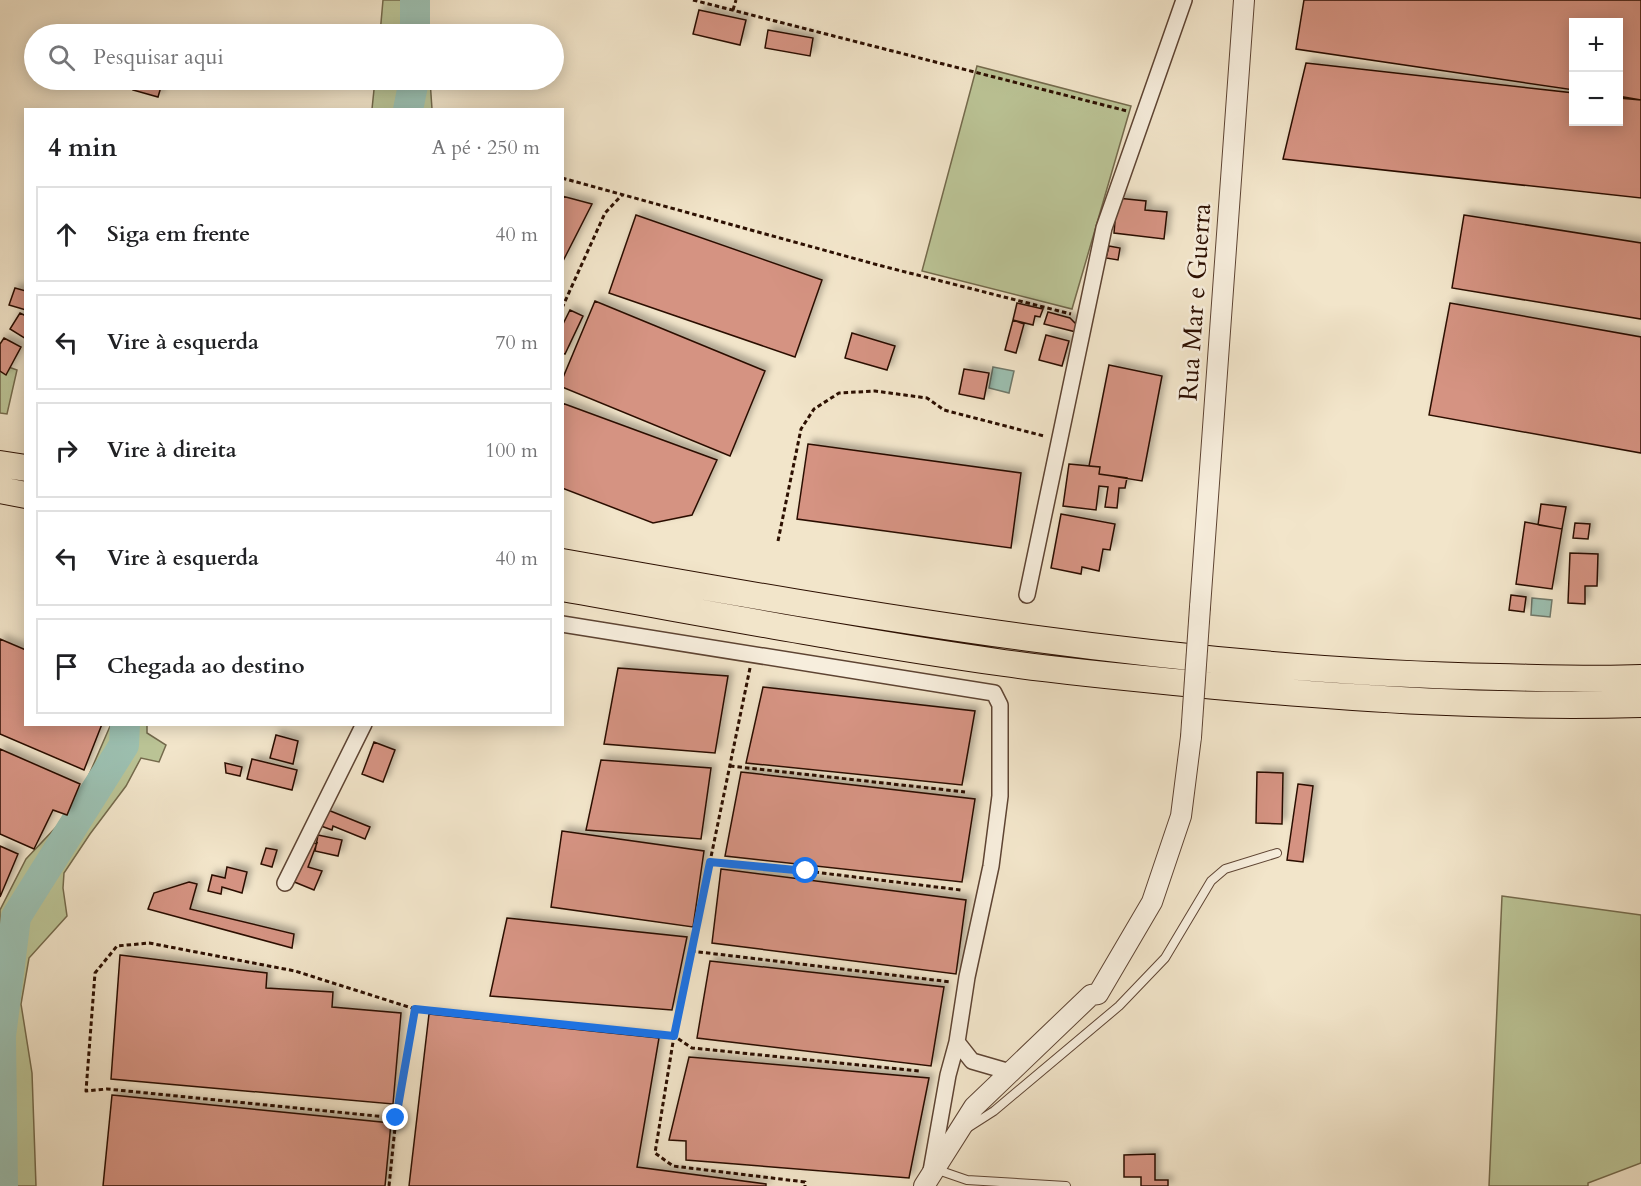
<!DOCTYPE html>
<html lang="pt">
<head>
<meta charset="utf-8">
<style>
  body { margin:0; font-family:Cardo,serif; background:#f6f6f6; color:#202124 }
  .controls { position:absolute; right:18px; top:18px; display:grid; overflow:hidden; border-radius:0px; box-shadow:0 3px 15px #0003 }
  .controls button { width:54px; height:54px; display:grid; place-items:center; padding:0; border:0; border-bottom:2px solid #e0e0e0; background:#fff; color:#202124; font:30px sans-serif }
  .stop { position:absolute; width:18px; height:18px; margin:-14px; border:4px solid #1a73e8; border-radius:50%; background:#fff }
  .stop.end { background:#1a73e8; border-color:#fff; box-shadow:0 2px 6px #0008 }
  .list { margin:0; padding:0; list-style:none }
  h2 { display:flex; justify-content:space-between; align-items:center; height:78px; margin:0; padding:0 24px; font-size:26px }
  h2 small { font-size:20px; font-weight:400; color:#757577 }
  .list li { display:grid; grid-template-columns:39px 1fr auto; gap:18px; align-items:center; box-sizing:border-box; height:96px; margin:0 12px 12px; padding:0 12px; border:2px solid #e0e0e0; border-radius:0px }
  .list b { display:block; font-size:22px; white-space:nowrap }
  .list em { font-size:20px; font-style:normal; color:#757577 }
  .icon { flex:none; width:33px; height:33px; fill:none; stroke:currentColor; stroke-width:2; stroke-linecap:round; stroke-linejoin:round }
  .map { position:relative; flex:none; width:1641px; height:1186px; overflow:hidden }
  .search { position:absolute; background:#fff; box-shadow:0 3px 15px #0003; left:24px; top:24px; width:540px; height:66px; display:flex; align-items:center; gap:15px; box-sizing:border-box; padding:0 21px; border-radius:33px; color:#757577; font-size:22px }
  .panel { position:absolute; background:#fff; box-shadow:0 3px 15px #0003; left:24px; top:108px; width:540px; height:618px; border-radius:0px }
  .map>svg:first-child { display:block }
  .green { fill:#bbc496; stroke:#746a4c; stroke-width:1.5 }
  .water { fill:#9cc0b1; stroke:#6f796b; stroke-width:1.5 }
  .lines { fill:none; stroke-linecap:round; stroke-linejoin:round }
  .river { stroke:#9cc0b1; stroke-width:30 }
  .building { fill:#d59382; stroke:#2c0f01; stroke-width:1.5; filter:url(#shadow) }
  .service-casing { stroke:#5e4433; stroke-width:10 }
  .minor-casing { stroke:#5e4433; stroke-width:18 }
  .tertiary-casing { stroke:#5e4433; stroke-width:22 }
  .primary-casing { stroke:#2c0f01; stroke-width:28 }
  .path { stroke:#2c0f01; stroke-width:3; stroke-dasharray:4.5 3; stroke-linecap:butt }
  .service { stroke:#f7eedd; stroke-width:8 }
  .minor { stroke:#f7eedd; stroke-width:15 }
  .tertiary { stroke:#f7eedd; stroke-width:20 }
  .primary { stroke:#f2e5ca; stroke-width:26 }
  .tertiary-bridge-casing { stroke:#5e4433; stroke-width:22; stroke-linecap:butt }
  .tertiary-bridge { stroke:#f7eedd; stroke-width:20 }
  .route { stroke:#1a73e8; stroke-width:8 }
  .labels { text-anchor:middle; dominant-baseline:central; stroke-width:5; stroke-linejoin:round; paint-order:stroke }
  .street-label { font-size:26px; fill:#2c0f01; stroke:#f7eedd }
</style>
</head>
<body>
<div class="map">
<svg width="1641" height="1186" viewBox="0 0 1641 1186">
  <defs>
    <filter id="shadow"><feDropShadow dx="4.5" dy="-4.5" stdDeviation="3" flood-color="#0004"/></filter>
  </defs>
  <rect width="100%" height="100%" fill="#f2e5ca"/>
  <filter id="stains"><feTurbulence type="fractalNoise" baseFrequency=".00333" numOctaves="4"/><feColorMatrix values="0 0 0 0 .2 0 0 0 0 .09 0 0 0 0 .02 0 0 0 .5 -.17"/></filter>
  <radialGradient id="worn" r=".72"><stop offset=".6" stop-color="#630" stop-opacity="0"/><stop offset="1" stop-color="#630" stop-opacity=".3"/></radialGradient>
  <path class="green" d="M 383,0 L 428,0 L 429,34 L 380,34 Z
    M 977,66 L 1131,106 L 1072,309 L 922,271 Z
    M 375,80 L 430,80 L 432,109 L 372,109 Z
    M 0,364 L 17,370 L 7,414 L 0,413 Z
    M 111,724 L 147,725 L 147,733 L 166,745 L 159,762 L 141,758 L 126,786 L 90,834 L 64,873 L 63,888 L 67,916 L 29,958 L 21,1004 L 32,1073 L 36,1186 L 0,1186 L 0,910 L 26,859 L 75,807 Z
    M 1502,896 L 1641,915 L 1641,1163 L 1588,1183 L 1588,1186 L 1489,1186 Z"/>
  <path class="water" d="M 993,367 L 1014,371 L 1009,393 L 989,388 Z
    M 1532,598 L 1552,600 L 1550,617 L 1531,615 Z"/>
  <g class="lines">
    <path class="river" d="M 415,34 L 415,0
      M 408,110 L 414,80
      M 3,1186 L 1,1036 L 16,917 L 124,745 L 125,724"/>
  </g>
  <path class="building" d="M 1304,0 L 1641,0 L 1641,100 L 1618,96 L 1618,22 L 1574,22 L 1574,90 L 1296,49 Z
    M 699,10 L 746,20 L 740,45 L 693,34 Z
    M 768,30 L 813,38 L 810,56 L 765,48 Z
    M 1306,63 L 1574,93 L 1574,122 L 1618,122 L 1618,98 L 1641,100 L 1641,198 L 1283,159 Z
    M 136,80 L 163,80 L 158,97 L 133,90 Z
    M 562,196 L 592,204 L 562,263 Z
    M 1117,198 L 1146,201 L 1145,210 L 1167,212 L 1164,239 L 1114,233 Z
    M 636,215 L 822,280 L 795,357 L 609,293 Z
    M 1464,215 L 1641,243 L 1641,319 L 1452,288 Z
    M 1109,246 L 1120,248 L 1118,260 L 1106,258 Z
    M 15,288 L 26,291 L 26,310 L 9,305 Z
    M 595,301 L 765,371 L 730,456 L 562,387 L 562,380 Z
    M 1017,303 L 1043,309 L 1040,317 L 1035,316 L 1033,325 L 1013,320 Z
    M 1450,303 L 1641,337 L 1641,453 L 1429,415 Z
    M 570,310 L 583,316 L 565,354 L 562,353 L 562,326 Z
    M 1048,312 L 1070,318 L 1077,325 L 1076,332 L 1044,324 Z
    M 20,313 L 26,316 L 26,339 L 10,329 Z
    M 1013,320 L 1024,324 L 1016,353 L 1005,350 Z
    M 852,333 L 895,346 L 887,370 L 845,358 Z
    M 1046,335 L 1069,341 L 1062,366 L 1039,360 Z
    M 4,338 L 21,347 L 6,375 L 0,371 L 0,344 Z
    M 1109,365 L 1162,376 L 1142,481 L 1099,474 L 1100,467 L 1089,466 Z
    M 964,369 L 989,373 L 984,399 L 959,394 Z
    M 562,403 L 717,460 L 692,515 L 653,523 L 562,488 Z
    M 808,444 L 1021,473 L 1011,548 L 797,519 Z
    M 1069,464 L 1100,467 L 1099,474 L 1127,478 L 1125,488 L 1119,488 L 1117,508 L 1105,507 L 1108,487 L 1099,486 L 1096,510 L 1063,506 Z
    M 1541,504 L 1566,507 L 1562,529 L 1538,525 Z
    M 1061,514 L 1115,524 L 1110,550 L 1103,549 L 1099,571 L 1082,567 L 1081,574 L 1051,568 Z
    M 1525,522 L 1562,529 L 1552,589 L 1516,584 Z
    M 1575,523 L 1590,524 L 1588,539 L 1573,538 Z
    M 1570,553 L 1598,554 L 1597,586 L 1585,586 L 1585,604 L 1568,603 Z
    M 1511,595 L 1526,597 L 1524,612 L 1509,610 Z
    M 0,639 L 26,650 L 26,724 L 102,724 L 84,770 L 0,734 Z
    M 618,668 L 728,676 L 715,753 L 604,744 Z
    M 763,687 L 975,711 L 962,785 L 746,763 Z
    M 276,735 L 298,741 L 293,764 L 270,758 Z
    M 374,742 L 395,750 L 383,782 L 362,774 Z
    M 0,749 L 80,784 L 67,815 L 53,810 L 34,849 L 0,834 Z
    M 252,759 L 297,770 L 292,790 L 247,779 Z
    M 601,760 L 711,768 L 701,839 L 586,830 Z
    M 225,763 L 242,767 L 240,776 L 226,773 Z
    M 741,772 L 975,799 L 962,882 L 725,856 Z
    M 1257,772 L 1283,773 L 1282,824 L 1256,823 Z
    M 1298,784 L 1313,786 L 1303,862 L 1287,860 Z
    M 328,810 L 370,827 L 365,839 L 333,826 L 332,830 L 321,826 Z
    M 562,831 L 704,851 L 693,927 L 551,907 Z
    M 318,835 L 342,840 L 338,856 L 315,851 Z
    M 317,843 L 308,867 L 322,871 L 314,890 L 292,881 L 310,844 Z
    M 0,846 L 18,854 L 0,897 Z
    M 266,848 L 277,850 L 272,867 L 261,864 Z
    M 227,867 L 247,872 L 242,893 L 222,887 L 221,894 L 208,891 L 212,875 L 225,878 Z
    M 721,869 L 966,900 L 956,974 L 712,943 Z
    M 189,882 L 197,884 L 190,909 L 294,934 L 292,948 L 148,909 L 154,893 Z
    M 507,918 L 687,937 L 672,1010 L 490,996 Z
    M 120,955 L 267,973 L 266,988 L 333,992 L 332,1007 L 401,1013 L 393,1104 L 111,1079 Z
    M 710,961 L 944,987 L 931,1066 L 697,1038 Z
    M 429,1014 L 659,1038 L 637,1167 L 766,1184 L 766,1186 L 409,1186 Z
    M 689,1057 L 929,1078 L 909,1178 L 686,1160 L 686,1141 L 669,1140 Z
    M 112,1095 L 391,1123 L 385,1186 L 103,1186 Z
    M 1155,1154 L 1155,1180 L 1168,1180 L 1168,1186 L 1141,1186 L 1141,1177 L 1124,1177 L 1124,1155 Z"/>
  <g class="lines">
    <g class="service-casing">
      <path id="service" d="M 969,1127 L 994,1111 L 1119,1006 L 1165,958 L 1211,881 L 1225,869 L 1277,853
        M 935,1169 L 967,1180 L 1066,1186"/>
    </g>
    <g class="minor-casing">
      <path id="minor" d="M 1027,595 L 1104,228 L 1184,0
        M 562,624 L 994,693 L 1000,705 L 1000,796 L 991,866 L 967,977 L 957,1042 L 972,1061 L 1010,1072
        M 285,883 L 364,724
        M 931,1171 L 948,1075 L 957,1042"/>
    </g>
    <g class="tertiary-casing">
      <path id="tertiary" d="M 1200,607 L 1244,0
        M 924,1186 L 974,1107 L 1091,995 L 1098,994 L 1152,902 L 1181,816 L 1191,737"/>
    </g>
    <g class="primary-casing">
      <path id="primary" d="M 0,464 L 26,468
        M 0,490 L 26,495
        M 562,562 C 873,617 1183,671 1499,677 C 1546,678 1594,680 1641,678
        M 562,588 C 710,614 856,642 1004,663 C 1074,673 1145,679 1216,686 C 1357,699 1499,708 1641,704"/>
    </g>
    <path class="path" d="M 693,0 L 1127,111
      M 733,10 L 736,0
      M 562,178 L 878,265 L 1071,314
      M 562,308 L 605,213 L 622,195
      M 778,541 L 801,429 L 814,409 L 839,393 L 875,391 L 927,398 L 944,410 L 1044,436
      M 750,668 L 674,1036 L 655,1153 L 673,1166 L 805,1182 L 805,1186
      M 730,766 L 965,792
      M 710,862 L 806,871 L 961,890
      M 691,951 L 951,982
      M 415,1009 L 396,1118 L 107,1089 L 86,1091 L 95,973 L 117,946 L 149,943 L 295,971 L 415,1009 L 674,1036 L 692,1048 L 919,1071
      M 389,1186 L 396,1118"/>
    <use href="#service" class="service"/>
    <use href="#minor" class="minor"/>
    <use href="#tertiary" class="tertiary"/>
    <use href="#primary" class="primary"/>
    <g class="tertiary-bridge-casing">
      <path id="tertiary-bridge" d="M 1191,737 L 1200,607"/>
    </g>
    <use href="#tertiary-bridge" class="tertiary-bridge"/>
  </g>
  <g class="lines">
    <path class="route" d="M 396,1118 L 415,1009 L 674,1036 L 710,862 L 806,871"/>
  </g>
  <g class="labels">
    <g class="street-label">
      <text transform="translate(1195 302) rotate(-86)">Rua Mar e Guerra</text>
    </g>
  </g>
  <rect width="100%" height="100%" filter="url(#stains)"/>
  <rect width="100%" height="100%" fill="url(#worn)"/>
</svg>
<div class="controls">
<button>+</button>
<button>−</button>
</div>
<div class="stop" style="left:806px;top:871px"></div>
<div class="stop end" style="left:396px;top:1118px"></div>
<div class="search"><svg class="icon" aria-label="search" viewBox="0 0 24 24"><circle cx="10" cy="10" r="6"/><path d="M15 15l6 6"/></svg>Pesquisar aqui</div>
<section class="panel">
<h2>4 min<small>A pé · 250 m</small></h2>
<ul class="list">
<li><svg class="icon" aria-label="ahead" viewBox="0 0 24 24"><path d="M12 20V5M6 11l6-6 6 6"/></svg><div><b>Siga em frente</b></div><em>40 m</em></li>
<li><svg class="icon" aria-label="left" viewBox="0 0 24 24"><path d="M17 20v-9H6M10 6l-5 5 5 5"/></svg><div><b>Vire à esquerda</b></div><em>70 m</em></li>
<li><svg class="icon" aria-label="right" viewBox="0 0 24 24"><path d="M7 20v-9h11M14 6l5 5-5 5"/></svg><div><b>Vire à direita</b></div><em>100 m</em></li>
<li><svg class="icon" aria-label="left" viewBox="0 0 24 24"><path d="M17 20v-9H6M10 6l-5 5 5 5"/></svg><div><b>Vire à esquerda</b></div><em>40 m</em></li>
<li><svg class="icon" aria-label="arrive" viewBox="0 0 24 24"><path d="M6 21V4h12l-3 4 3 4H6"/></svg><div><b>Chegada ao destino</b></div></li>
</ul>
</section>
</div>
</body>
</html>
